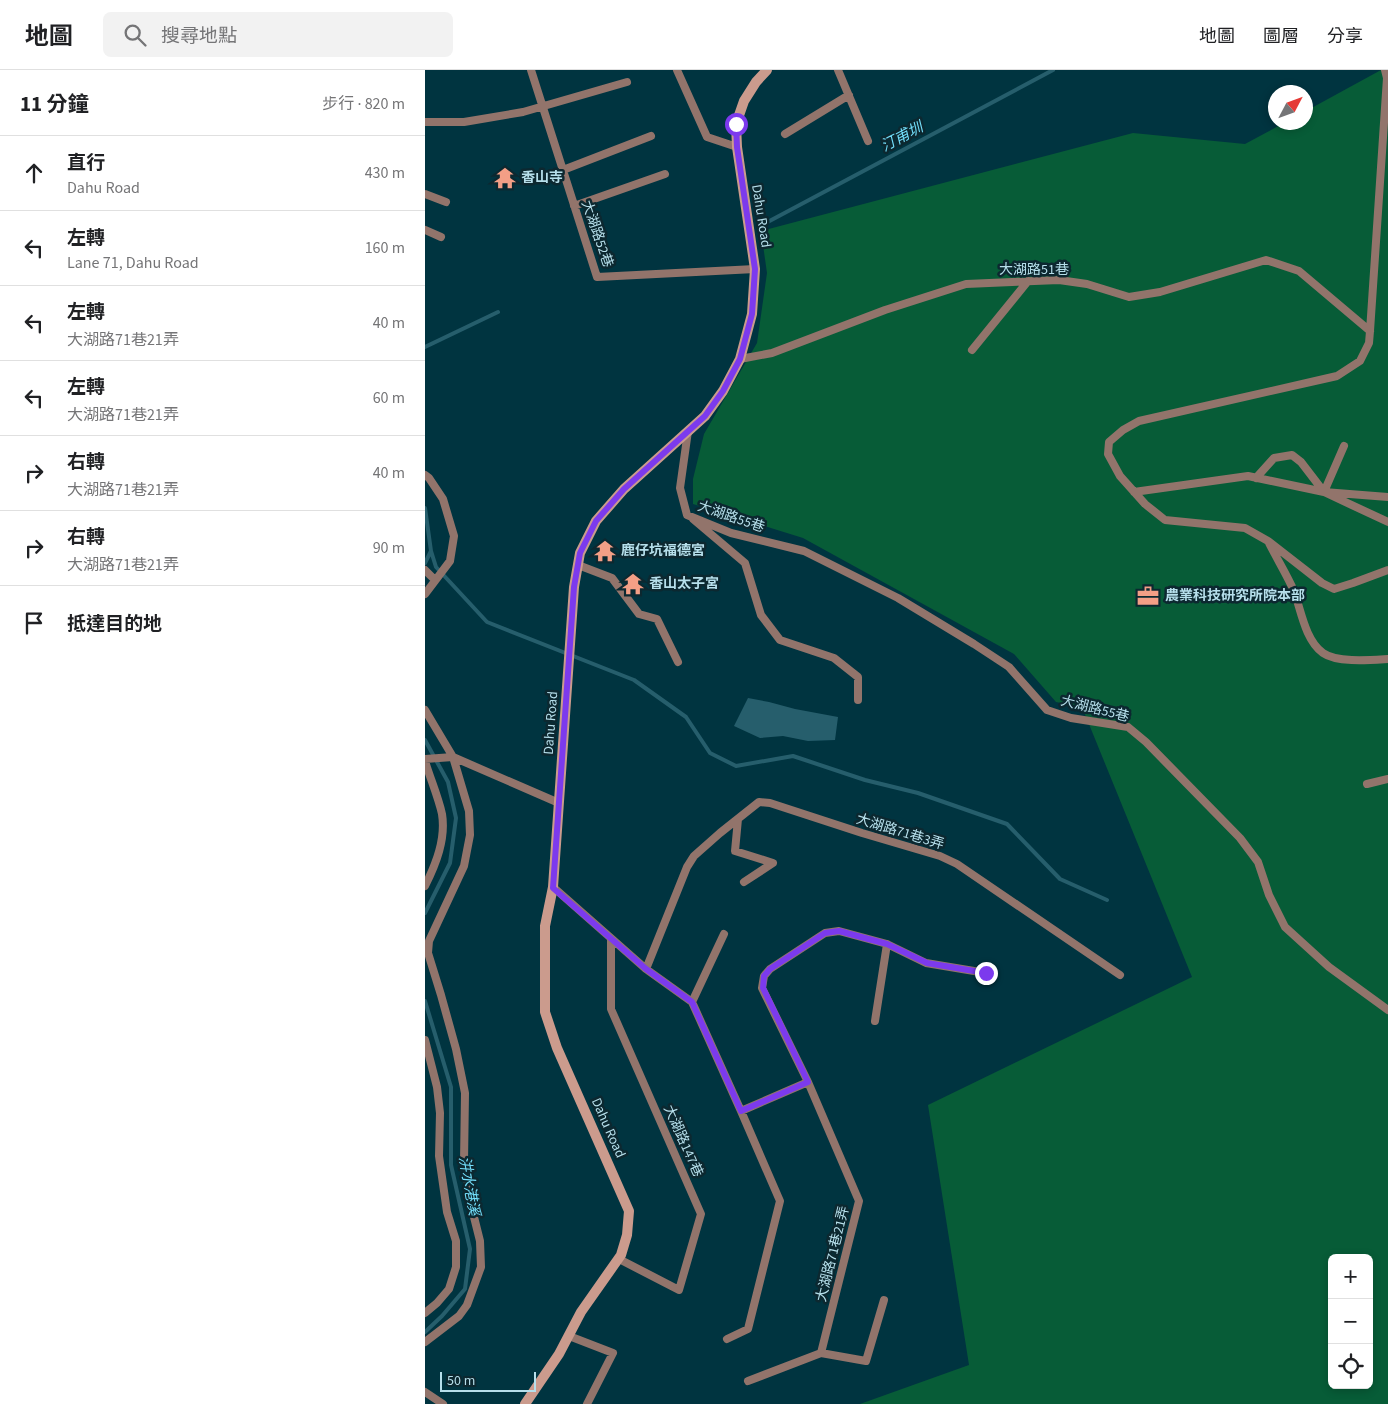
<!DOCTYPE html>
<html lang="zh-TW">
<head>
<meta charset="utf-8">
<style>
  body { margin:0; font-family:"Source Sans 3","Noto Sans TC",sans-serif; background:#f2f2f2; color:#202124 }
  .controls { position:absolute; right:15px; bottom:15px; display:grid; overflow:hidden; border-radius:8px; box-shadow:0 2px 8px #0003 }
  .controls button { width:45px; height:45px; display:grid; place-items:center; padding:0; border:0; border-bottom:1px solid #e0e0e0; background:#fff; color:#202124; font:25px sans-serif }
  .compass { position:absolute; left:843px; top:15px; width:45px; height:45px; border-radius:50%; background:#fff; box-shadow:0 2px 8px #0003; rotate:49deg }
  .scale { position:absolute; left:15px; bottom:12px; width:96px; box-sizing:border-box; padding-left:5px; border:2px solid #b6dfeb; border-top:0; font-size:14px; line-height:18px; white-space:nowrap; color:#b6dfeb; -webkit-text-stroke:4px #0c2830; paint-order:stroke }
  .stop { position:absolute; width:15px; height:15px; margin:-11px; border:4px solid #7c3aed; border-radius:50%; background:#fff }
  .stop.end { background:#7c3aed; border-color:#fff; box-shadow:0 1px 5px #0008 }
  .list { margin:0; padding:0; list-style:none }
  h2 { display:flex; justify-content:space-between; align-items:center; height:65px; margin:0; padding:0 20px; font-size:21px }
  h2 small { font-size:16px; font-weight:400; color:#757577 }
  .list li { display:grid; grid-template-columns:32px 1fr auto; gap:15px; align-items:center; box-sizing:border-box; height:75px; padding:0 20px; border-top:1px solid #e0e0e0 }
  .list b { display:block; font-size:19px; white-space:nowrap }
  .list p { margin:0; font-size:16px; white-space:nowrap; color:#757577 }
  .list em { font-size:16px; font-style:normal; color:#757577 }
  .icon { flex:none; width:28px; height:28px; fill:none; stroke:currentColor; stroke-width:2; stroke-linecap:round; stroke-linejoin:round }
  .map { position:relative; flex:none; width:963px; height:1334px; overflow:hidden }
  header { display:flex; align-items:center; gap:30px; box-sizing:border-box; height:70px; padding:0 25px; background:#fff; border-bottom:1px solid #e0e0e0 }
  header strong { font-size:24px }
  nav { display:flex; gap:28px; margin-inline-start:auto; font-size:18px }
  .search { width:350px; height:45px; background:#f2f2f2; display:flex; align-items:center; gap:12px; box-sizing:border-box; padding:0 18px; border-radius:8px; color:#757577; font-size:19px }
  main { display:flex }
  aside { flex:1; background:#fff }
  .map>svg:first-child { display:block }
  .green { fill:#075c37; fill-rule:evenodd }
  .water { fill:#265e6c }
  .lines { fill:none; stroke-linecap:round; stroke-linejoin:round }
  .stream { stroke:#265e6c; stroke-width:4 }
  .lane { stroke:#92746b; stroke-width:8 }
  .secondary { stroke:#cb9b8d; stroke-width:10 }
  .route { stroke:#7c3aed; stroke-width:6 }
  .labels { text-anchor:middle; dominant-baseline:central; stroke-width:5; stroke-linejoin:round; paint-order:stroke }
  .poi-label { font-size:14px; font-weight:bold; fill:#b6dfeb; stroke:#0c2830; text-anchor:start }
  .street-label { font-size:14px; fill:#b6dfeb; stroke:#0c2830 }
  .water-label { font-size:15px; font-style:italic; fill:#72defa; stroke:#0c2830 }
</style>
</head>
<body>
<header>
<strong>地圖</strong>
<div class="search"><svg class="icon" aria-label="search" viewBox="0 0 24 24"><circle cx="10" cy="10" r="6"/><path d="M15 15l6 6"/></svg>搜尋地點</div>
<nav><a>地圖</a><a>圖層</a><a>分享</a></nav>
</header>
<main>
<aside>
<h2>11 分鐘<small>步行 · 820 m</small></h2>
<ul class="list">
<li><svg class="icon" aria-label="ahead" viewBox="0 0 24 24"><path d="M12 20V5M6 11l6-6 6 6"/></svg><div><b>直行</b><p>Dahu Road</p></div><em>430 m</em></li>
<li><svg class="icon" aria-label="left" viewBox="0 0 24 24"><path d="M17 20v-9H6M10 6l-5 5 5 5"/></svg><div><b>左轉</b><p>Lane 71, Dahu Road</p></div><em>160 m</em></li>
<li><svg class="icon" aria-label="left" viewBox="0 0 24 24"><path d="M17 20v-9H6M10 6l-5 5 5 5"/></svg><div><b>左轉</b><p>大湖路71巷21弄</p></div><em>40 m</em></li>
<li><svg class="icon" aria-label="left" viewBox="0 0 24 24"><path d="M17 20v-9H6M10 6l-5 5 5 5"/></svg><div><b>左轉</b><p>大湖路71巷21弄</p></div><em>60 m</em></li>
<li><svg class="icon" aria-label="right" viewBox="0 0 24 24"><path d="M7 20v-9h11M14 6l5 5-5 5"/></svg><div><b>右轉</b><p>大湖路71巷21弄</p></div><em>40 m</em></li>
<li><svg class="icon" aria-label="right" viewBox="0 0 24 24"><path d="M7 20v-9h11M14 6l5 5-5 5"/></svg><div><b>右轉</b><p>大湖路71巷21弄</p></div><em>90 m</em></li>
<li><svg class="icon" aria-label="arrive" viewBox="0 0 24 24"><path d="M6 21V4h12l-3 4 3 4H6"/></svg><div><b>抵達目的地</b></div></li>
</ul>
</aside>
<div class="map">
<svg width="963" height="1334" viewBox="0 0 963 1334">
  <rect width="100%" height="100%" fill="#003440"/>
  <path class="green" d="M 956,0 L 963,0 L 963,1334 L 435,1334 L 544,1295 L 503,1035 L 767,907 L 657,637 L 631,632 L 589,584 L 378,468 L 268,434 L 268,409 L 279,364 L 332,273 L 342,203 L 336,161 L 708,63 L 820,74 L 859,53 L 881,52 L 881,41 ZM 907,1188 L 944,1188 L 944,1315 L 907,1315 Z"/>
  <path class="water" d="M 323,628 L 344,632 L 370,639 L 413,647 L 410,670 L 383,671 L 358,666 L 335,668 L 309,656 Z"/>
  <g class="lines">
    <path class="stream" d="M 337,155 L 628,0
      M 0,277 L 73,242
      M 0,438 L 6,481 L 0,493
      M 6,481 L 11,497 L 62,552 L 209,610 L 261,647 L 285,683 L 311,696 L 368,686 L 440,710 L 493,723 L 582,754 L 635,809 L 682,830
      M 0,670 L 23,712 L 31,748 L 25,793 L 0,843
      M 0,931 L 26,1017 L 26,1095 L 45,1179 L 40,1219 L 17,1246 L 0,1262"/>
    <path class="lane" d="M 106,0 L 172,207 L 330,199
      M 252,0 L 282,67 L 312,77
      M 413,0 L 443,71
      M 960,0 L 962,8 L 945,261 L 944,273 L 935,291 L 912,306 L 714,351 L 698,360 L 684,372 L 683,384 L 695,406 L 720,434 L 740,450 L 820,458 L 843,471 L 897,513 L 909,519 L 928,513 L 963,500
      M 0,52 L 39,52 L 98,42 L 202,12
      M 360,64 L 424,25
      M 138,100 L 226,66
      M 0,124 L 21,132
      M 149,136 L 240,104
      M 0,160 L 16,167
      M 547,280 L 603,211
      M 315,289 L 347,283 L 460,240 L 541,214 L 634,210 L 662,214 L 704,227 L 735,222 L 841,190 L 874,201 L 945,261
      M 263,361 L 255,418 L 262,445 L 306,463 L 379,481 L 473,528 L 549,574 L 584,597 L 622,640 L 646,648 L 703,657 L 721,672 L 815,768 L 833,792 L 844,825 L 860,857 L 904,897 L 963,940
      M 0,405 L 4,408 L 18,429 L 29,466 L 25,491 L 0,524
      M 831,408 L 849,388 L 867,385 L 876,392 L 899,422 L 963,427
      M 709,422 L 823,406 L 899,422 L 963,452
      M 899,422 L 919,376
      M 268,449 L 320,493 L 336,545 L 355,570 L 409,588 L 433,607 L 433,630
      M 844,473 C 852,489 862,505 869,521 C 876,540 880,570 898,583 C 912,593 946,590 963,589
      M 153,495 L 187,508 L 214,544 L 232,549 L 253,592
      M 0,500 L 10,510
      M 0,640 L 28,687 L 44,741 L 45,765 L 39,796 L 4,871 L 3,883 L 16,925 L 31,979 L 40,1023 L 39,1092 L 48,1143 L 55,1171 L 56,1197 L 42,1235 L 34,1246 L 0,1272
      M 0,689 L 28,687 L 134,733
      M 0,691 C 5,708 13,726 17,744 C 21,769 11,794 0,816
      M 942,714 L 963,709
      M 313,749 L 310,781 L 348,793 L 319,812
      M 128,817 L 221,899 L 267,932 L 316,1041 L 355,1131 L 323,1259 L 302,1269
      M 186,869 L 186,939 L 276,1144 L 254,1220 L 194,1189
      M 221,899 L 262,797 L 269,786 L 295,763 L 334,732 L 345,733 L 437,763 L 515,786 L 532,794 L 695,905
      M 267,932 L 299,864
      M 450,951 L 462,874
      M 0,970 L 12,1017 L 15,1043 L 14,1086 L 22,1142 L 31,1171 L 31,1197 L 24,1219 L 12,1233 L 0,1243
      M 316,1041 L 383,1012
      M 144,1266 L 188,1283 L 162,1334
      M 396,1283 L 441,1291 L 459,1230
      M 323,1311 L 396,1283 L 434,1131 L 383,1012 L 337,918 L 339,906 L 345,899 L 400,863 L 414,861 L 462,874 L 501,893 L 561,903
      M 0,1322 L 18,1334"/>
    <path class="secondary" d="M 100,1334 L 134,1284 L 156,1242 L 196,1185 L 202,1165 L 204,1141 L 132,978 L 120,942 L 120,856 L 128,817 L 149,517 L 155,483 L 171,451 L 199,419 L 280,346 L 298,321 L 315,289 L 327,244 L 330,199 L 312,77 L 311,54 L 319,31 L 331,12 L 342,0"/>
  </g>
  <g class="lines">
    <path class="route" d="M 311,54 L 312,77 L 330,199 L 327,244 L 315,289 L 298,321 L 280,346 L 199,419 L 171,451 L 155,483 L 149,517 L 128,818 L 221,899 L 267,932 L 316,1041 L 383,1012 L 338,918 L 339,906 L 345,899 L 400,863 L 414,861 L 462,874 L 502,893 L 561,903"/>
  </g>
  <defs>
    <g id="temple-bare" transform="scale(1.725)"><path d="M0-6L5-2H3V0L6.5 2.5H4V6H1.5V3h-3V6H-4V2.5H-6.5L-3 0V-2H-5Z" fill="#f39f86" stroke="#0c2830" stroke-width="2.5" paint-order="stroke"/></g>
    <g id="office-bare" transform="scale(1.725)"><path d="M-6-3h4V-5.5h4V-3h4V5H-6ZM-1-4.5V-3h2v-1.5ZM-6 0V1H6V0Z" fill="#f39f86" stroke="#0c2830" stroke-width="2.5" paint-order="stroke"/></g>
  </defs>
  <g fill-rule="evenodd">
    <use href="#temple-bare" x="80" y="108"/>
    <use href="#temple-bare" x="180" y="481"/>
    <use href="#temple-bare" x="208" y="514"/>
    <use href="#office-bare" x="723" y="526"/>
  </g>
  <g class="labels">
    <g class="poi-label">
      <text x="96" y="108">香山寺</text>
      <text x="196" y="481">鹿仔坑福德宮</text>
      <text x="224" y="514">香山太子宮</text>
      <text x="740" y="526">農業科技研究所院本部</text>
    </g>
    <g class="street-label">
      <text transform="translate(336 146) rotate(81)">Dahu Road</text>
      <text transform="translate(172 164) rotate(71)">大湖路52巷</text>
      <text x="609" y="200">大湖路51巷</text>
      <text transform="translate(306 447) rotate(19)">大湖路55巷</text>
      <text transform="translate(670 639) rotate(14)">大湖路55巷</text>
      <text transform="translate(126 653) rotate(-86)">Dahu Road</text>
      <text transform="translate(475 762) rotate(17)">大湖路71巷3弄</text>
      <text transform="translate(183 1058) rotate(66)">Dahu Road</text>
      <text transform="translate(258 1071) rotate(66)">大湖路147巷</text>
      <text transform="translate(408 1184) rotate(-76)">大湖路71巷21弄</text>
    </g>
    <g class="water-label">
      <text transform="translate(477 67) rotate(-28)">汀甫圳</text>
      <text transform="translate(44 1116) rotate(80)">汫水港溪</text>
    </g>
  </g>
</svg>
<div class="controls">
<button>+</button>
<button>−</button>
<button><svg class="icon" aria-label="locate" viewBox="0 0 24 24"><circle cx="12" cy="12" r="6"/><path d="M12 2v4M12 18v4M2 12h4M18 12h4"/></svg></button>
</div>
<svg class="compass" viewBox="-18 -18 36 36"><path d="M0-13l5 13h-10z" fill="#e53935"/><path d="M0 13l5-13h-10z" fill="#757577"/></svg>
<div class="scale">50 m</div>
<div class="stop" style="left:311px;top:54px"></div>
<div class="stop end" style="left:561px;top:903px"></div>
</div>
</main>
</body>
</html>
